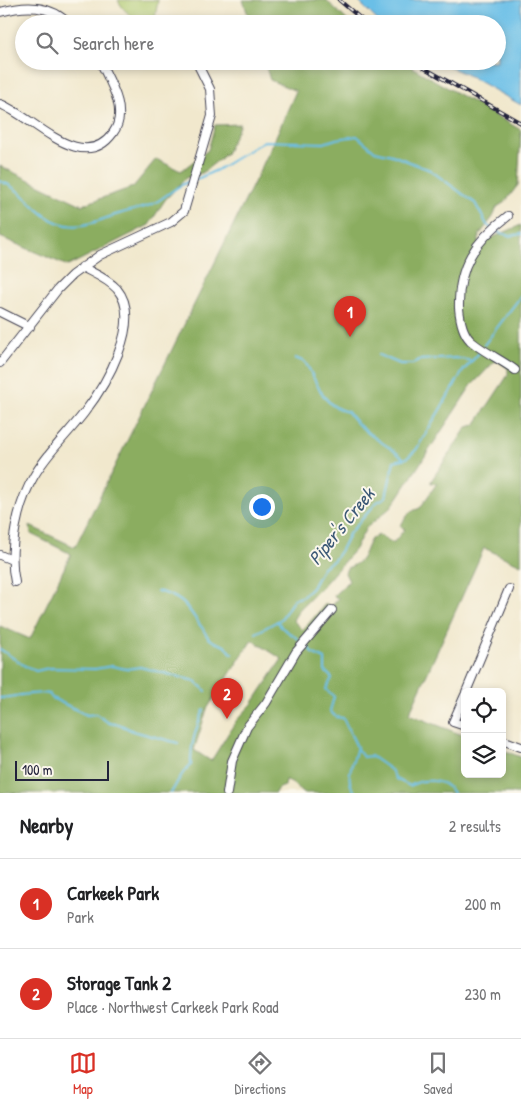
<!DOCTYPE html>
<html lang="en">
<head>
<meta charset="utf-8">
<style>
  body { margin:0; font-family:"Patrick Hand",sans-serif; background:#f2f2f2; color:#202124 }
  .controls { position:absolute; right:15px; bottom:15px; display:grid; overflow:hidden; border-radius:8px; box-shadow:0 2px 8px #0003 }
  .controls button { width:45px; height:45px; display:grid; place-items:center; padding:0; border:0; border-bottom:1px solid #e0e0e0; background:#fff; color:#202124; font:25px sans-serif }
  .scale { position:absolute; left:15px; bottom:12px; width:94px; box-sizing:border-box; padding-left:5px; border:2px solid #22223b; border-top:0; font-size:14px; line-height:18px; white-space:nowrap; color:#22223b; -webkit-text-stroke:4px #fbf7ec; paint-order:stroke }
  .you { position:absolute; left:261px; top:506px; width:18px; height:18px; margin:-12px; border:4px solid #fff; border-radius:50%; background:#1a73e8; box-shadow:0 0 0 8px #1a73e833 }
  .badge { display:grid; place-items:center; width:32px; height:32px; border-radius:50%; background:#d93025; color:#fff; font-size:16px; font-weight:700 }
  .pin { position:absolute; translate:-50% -41px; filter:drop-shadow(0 1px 2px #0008) }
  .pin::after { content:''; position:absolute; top:26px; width:18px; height:15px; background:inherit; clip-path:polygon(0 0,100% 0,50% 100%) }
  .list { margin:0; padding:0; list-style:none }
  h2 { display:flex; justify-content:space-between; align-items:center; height:65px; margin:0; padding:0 20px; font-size:21px }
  h2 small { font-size:16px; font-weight:400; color:#757577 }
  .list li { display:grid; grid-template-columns:32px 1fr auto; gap:15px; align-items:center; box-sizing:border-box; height:90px; padding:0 20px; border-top:1px solid #e0e0e0 }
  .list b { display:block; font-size:19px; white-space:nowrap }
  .list p { margin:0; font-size:16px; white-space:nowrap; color:#757577 }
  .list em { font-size:16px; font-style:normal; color:#757577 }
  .icon { flex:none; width:28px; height:28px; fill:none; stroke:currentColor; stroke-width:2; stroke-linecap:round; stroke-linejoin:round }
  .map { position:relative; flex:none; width:521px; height:793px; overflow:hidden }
  .search { position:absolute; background:#fff; box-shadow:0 2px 8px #0003; left:15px; right:15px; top:15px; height:55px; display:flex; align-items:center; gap:12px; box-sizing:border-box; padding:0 18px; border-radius:28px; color:#757577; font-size:19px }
  .sheet { height:245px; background:#fff }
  nav { display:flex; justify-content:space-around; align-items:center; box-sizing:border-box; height:70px; border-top:1px solid #e0e0e0; background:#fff; font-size:14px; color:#757577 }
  nav a { display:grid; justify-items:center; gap:2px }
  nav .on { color:#d93025 }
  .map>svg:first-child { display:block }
  .green { fill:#afc96e; stroke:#687654 }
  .forest { fill:#8bad61; stroke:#56684e; fill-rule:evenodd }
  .water { fill:#6bbfe7; stroke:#467091 }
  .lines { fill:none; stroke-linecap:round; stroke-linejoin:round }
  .stream { stroke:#6bbfe7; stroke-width:2 }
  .minor-casing { stroke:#414051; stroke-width:10 }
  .minor { stroke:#fff; stroke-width:8 }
  .rail-casing { stroke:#22223b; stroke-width:4 }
  .rail { stroke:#fbf7ec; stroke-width:2; stroke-dasharray:5.5; stroke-linecap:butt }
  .labels { text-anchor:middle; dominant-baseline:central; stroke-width:4; stroke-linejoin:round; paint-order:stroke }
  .water-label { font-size:19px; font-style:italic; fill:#3c5977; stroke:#fbf7ec }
</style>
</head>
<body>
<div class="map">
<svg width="521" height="793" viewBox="0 0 521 793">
  <rect width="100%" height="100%" fill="#fbf7ec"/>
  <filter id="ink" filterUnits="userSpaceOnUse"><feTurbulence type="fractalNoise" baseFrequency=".02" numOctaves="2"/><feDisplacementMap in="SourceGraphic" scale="10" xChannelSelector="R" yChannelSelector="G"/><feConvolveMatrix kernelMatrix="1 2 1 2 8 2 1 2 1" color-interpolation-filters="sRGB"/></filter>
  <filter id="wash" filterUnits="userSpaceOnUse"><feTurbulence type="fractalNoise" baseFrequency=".0096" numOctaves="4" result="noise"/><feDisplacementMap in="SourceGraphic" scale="20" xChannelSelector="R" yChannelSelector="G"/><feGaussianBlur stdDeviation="1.12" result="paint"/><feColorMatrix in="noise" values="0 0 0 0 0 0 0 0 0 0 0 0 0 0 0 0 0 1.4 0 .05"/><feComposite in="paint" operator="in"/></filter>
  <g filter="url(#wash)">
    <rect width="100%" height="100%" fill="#f1e8cd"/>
    <path class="green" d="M 118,0 L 158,0 L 154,24 C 139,24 125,14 118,0 Z"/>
    <path class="forest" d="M 243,0 L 326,0 L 351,24 L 251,24 Z
      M 264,61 L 401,61 L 521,130 L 518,185 L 505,202 L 497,207 L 493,217 L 480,234 L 478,244 L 521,225 L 521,565 L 484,548 L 409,714 L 465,736 L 465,774 L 502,774 L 502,750 L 521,757 L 521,793 L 305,793 L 286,779 L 285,786 L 277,789 L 275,793 L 0,793 L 0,626 L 30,639 L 71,554 L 31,534 L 30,526 L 75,547 L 269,152 L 296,91 L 270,80 ZM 496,360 L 508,368 L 508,375 L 475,425 L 467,427 L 431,481 L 431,483 L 437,483 L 420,508 L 410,512 L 400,526 L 405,529 L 393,543 L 379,535 L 371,539 C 362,554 366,561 347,568 L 345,573 L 349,581 L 334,595 L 335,598 L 339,598 L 331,607 L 326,603 L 303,630 L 293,620 L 299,610 L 319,590 L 355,549 L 366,528 L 390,508 L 397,499 L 471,386 ZM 252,640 L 282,659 L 252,704 L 236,721 L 211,761 L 194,750 L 207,709 Z
      M 240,124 L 226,154 L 202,173 L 186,178 L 165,200 L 149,225 L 68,266 L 0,237 L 0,166 L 82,205 L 133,187 L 156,159 L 181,171 L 208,150 L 215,125 Z"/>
    <path class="water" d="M 357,0 L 521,0 L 521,105 L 466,74 L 435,61 L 497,61 L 497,24 L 381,24 Z"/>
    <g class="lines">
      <path class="stream" d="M 197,179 L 217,170 L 264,141 L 324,143 L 336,139 L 357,136 L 375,151 L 392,155 L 430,170 L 475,203 L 487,225 L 491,228
        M 0,181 C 24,189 36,215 59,223 C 82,231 100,219 122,213 C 134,209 146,209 158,201 C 169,194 177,186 190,181
        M 495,231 L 511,236 L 521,234
        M 484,345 L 521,296
        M 379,355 L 400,364 L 413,364 L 419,360 L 456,358 L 471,361
        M 295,358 L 305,362 C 317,381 322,407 348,412 C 362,434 385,442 403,458
        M 157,591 C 186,598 187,608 203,629 C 205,632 207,637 210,639 C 219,647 224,641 232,654
        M 278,621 L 281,627 L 298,639
        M 256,633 L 281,619 L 294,599 L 302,597 L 312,588 L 323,567 L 334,560 L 341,550 L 349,534 L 377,502 L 386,497 L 394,461 L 407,458 L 416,450 L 463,371 L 479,353
        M 309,648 L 312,653 L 325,659 L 325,671 L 332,678 L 326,689 L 334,697 L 330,711 L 336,717 L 343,718 L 357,747 C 353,764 343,780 356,793
        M 0,649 L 25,666 L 36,671 L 49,668 L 95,669 L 112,666 L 126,669 L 140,667 L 195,681 L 206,691
        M 0,698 C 12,697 39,691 49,694 L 52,698 L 87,715 L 96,714 L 109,723 L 121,725 L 133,731 L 178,743
        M 357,749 L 363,757 L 371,756 L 391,770 L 396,779 L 410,786 C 422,778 445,778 453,793
        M 171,793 C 177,784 182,770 191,765 C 190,746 196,727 204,710"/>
    </g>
  </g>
  <g filter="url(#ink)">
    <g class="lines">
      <g class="minor-casing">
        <path id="minor" d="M 0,12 C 25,5 50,4 69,24
          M 0,104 C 33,116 82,176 113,133 C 129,111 110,82 100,61
          M 508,216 C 475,241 458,266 459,308 C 460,319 462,332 470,340 C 477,348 505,362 515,370
          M 0,312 L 30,327
          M 0,363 L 58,289 L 72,275 L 100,255 L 171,222 L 184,211 L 212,116 L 210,89 L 196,61
          M 0,555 L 12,560
          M 15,582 C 8,550 17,505 34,476 C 47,453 68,434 84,413 C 105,386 144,321 117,289 C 108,279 93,273 82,267
          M 466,692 L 509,589
          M 465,695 L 453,722 L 465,726
          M 502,740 L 521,747
          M 227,793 L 232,761 L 247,727 L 266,703 L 296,652 L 332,610"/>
      </g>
      <use href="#minor" class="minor"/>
      <g class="rail-casing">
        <path id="rail" d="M 339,0 L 367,24
          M 412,61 L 521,123"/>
      </g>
      <use href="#rail" class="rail"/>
    </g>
  </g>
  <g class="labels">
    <g class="water-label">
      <text transform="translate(341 526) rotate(-51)">Piper's Creek</text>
    </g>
  </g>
</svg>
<div class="controls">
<button><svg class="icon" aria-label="locate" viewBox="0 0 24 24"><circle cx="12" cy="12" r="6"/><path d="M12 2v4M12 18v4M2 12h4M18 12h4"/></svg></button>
<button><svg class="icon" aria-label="layers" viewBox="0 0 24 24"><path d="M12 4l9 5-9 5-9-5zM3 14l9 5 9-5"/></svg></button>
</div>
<div class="scale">100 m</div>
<div class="you"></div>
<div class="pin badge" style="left:350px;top:337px">1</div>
<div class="pin badge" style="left:227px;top:719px">2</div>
<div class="search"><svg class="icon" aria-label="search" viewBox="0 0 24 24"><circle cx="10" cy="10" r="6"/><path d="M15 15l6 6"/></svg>Search here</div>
</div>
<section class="sheet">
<h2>Nearby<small>2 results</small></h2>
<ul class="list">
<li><span class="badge">1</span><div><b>Carkeek Park</b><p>Park</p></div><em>200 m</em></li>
<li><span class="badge">2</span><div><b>Storage Tank 2</b><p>Place · Northwest Carkeek Park Road</p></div><em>230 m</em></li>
</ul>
</section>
<nav>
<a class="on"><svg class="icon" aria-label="map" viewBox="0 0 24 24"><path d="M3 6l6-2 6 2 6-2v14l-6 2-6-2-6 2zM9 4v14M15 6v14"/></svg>Map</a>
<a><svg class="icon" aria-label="directions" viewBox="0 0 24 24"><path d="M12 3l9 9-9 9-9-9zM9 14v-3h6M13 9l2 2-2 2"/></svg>Directions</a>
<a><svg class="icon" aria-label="saved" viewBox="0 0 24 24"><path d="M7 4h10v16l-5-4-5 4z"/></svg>Saved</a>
</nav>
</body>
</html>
